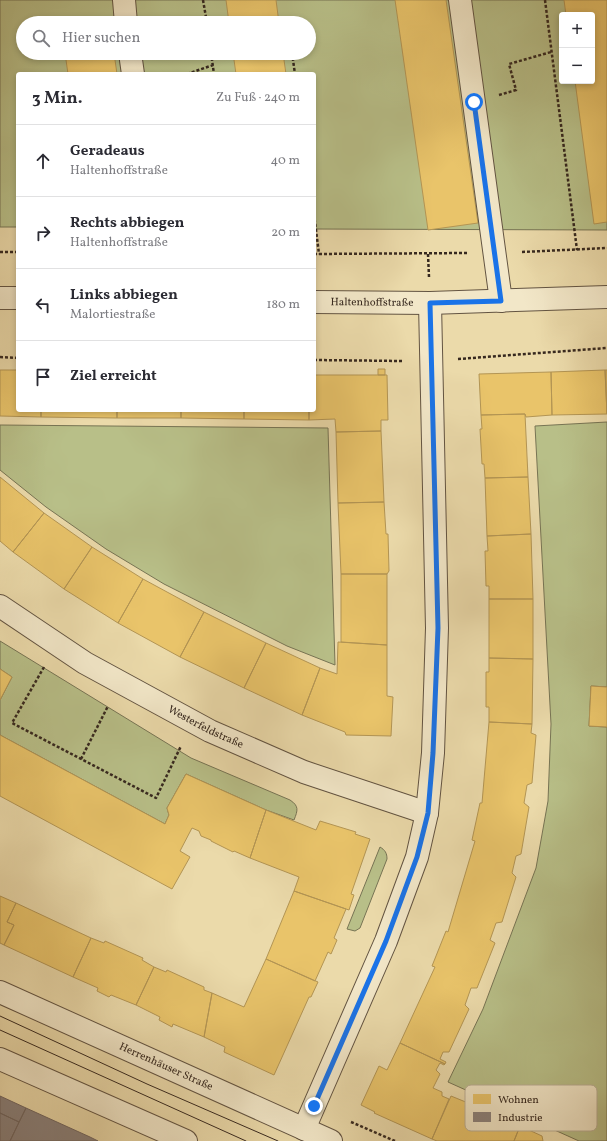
<!DOCTYPE html>
<html lang="de">
<head>
<meta charset="utf-8">
<style>
  body { margin:0; font-family:Vollkorn,serif; background:#f7f7f7; color:#2b2b33 }
  .controls { position:absolute; right:12px; top:12px; display:grid; overflow:hidden; border-radius:4px; box-shadow:0 2px 6px #0003 }
  .controls button { width:36px; height:36px; display:grid; place-items:center; padding:0; border:0; border-bottom:1px solid #e1e1e2; background:#fff; color:#2b2b33; font:20px sans-serif }
  .stop { position:absolute; width:12px; height:12px; margin:-9px; border:3px solid #1a73e8; border-radius:50%; background:#fff }
  .stop.end { background:#1a73e8; border-color:#fff; box-shadow:0 1px 4px #0008 }
  .list { margin:0; padding:0; list-style:none }
  h2 { display:flex; justify-content:space-between; align-items:center; height:52px; margin:0; padding:0 16px; font-size:17px }
  h2 small { font-size:13px; font-weight:400; color:#7c7c81 }
  .list li { display:grid; grid-template-columns:26px 1fr auto; gap:12px; align-items:center; box-sizing:border-box; height:72px; padding:0 16px; border-top:1px solid #e1e1e2 }
  .list b { display:block; font-size:15px; white-space:nowrap }
  .list p { margin:0; font-size:13px; white-space:nowrap; color:#7c7c81 }
  .list em { font-size:13px; font-style:normal; color:#7c7c81 }
  .icon { flex:none; width:22px; height:22px; fill:none; stroke:currentColor; stroke-width:2; stroke-linecap:round; stroke-linejoin:round }
  .map { position:relative; flex:none; width:607px; height:1141px; overflow:hidden }
  .search { position:absolute; background:#fff; box-shadow:0 2px 6px #0003; left:16px; top:16px; width:300px; height:44px; display:flex; align-items:center; gap:10px; box-sizing:border-box; padding:0 14px; border-radius:22px; color:#7c7c81; font-size:15px }
  .panel { position:absolute; background:#fff; box-shadow:0 2px 6px #0003; left:16px; top:72px; width:300px; height:340px; border-radius:4px }
  .map>svg:first-child { display:block }
  .green { fill:#b8bf88; stroke:#777454; fill-rule:evenodd }
  .homes { fill:#e9c46a; stroke:#b39554 }
  .industry { fill:#8a817c; stroke:#716660 }
  .lines { fill:none; stroke-linecap:round; stroke-linejoin:round }
  .minor-casing { stroke:#635442; stroke-width:24 }
  .path { stroke:#36281f; stroke-width:2.5; stroke-dasharray:3 2; stroke-linecap:butt }
  .minor { stroke:#f2e7c8; stroke-width:22 }
  .tram { stroke:#36281f; stroke-width:1 }
  .route { stroke:#1a73e8; stroke-width:5 }
  .labels { text-anchor:middle; dominant-baseline:central; stroke-width:4; stroke-linejoin:round; paint-order:stroke }
  .street-label { font-size:11px; fill:#36281f; stroke:#f2e7c8 }
  .key { fill:#f2e7c8; stroke:#baae95; stroke-width:1 }
  .key-label { font-size:11px; fill:#36281f }
</style>
</head>
<body>
<div class="map">
<svg width="607" height="1141" viewBox="0 0 607 1141">
  <rect width="100%" height="100%" fill="#ebdaaa"/>
  <filter id="stains"><feTurbulence type="fractalNoise" baseFrequency=".005" numOctaves="4"/><feColorMatrix values="0 0 0 0 .2 0 0 0 0 .09 0 0 0 0 .02 0 0 0 .5 -.17"/></filter>
  <radialGradient id="worn" r=".72"><stop offset=".6" stop-color="#630" stop-opacity="0"/><stop offset="1" stop-color="#630" stop-opacity=".3"/></radialGradient>
  <path class="green" d="M 0,0 L 607,0 L 607,230 L 314,229 L 314,74 L 18,74 L 18,227 L 0,227 ZM 562,15 L 592,15 L 592,81 L 562,81 ZM 23,23 L 309,23 L 309,53 L 23,53 Z
    M 607,422 L 607,687 L 591,686 L 589,726 L 607,727 L 607,1141 L 579,1141 L 448,1082 L 483,1009 L 536,868 L 548,801 L 551,724 L 535,426 Z
    M 0,425 L 328,428 L 335,665 L 287,646 L 164,584 L 106,549 L 46,507 L 0,470 Z
    M 0,641 L 191,758 L 290,800 C 299,806 298,810 294,820 L 266,810 L 186,774 L 167,808 L 169,815 L 165,824 L 0,735 L 0,700 L 12,677 L 0,669 Z
    M 380,847 C 385,850 387,853 387,859 L 360,928 L 355,931 L 347,929 Z"/>
  <path class="homes" d="M 226,0 L 276,0 L 279,23 L 229,23 Z
    M 395,0 L 446,0 L 478,223 L 428,230 Z
    M 564,0 L 607,0 L 607,222 L 594,224 L 575,81 L 592,81 L 592,15 L 566,15 Z
    M 65,53 L 114,53 L 117,74 L 68,74 Z
    M 233,53 L 283,53 L 286,74 L 236,74 Z
    M 378,369 L 385,369 L 385,375 L 378,375 Z
    M 0,370 L 18,370 L 18,410 L 41,410 L 41,417 L 0,416 Z
    M 605,370 L 607,370 L 607,414 Z
    M 605,370 L 607,414 L 552,415 L 551,372 Z
    M 551,372 L 552,415 L 526,417 L 525,414 L 481,415 L 479,374 Z
    M 314,375 L 387,375 L 388,420 L 381,420 L 381,431 L 336,432 L 335,419 L 309,420 L 309,410 L 314,410 Z
    M 41,410 L 117,410 L 117,418 L 41,417 Z
    M 117,410 L 181,410 L 181,418 L 117,418 Z
    M 181,410 L 244,410 L 244,419 L 181,418 Z
    M 244,410 L 309,410 L 309,420 L 244,419 Z
    M 525,414 L 528,477 L 485,478 L 484,464 L 482,464 L 480,429 L 482,429 L 481,415 Z
    M 381,431 L 384,502 L 338,503 L 336,432 Z
    M 0,477 L 44,513 L 13,552 L 0,541 Z
    M 528,477 L 531,534 L 487,536 L 485,478 Z
    M 384,502 L 386,534 L 388,534 L 389,571 L 387,574 L 341,574 L 338,503 Z
    M 44,513 L 92,547 L 64,589 L 13,552 Z
    M 531,534 L 533,599 L 489,599 L 489,586 L 486,586 L 485,551 L 488,551 L 487,536 Z
    M 92,547 L 143,579 L 118,623 L 64,589 Z
    M 341,574 L 387,574 L 387,645 L 341,642 Z
    M 143,579 L 204,612 L 180,657 L 118,623 Z
    M 489,599 L 533,599 L 533,659 L 489,658 Z
    M 204,612 L 266,643 L 244,688 L 180,657 Z
    M 338,642 L 387,645 L 387,696 L 393,697 L 391,736 L 346,735 L 345,732 L 302,715 L 320,668 L 337,674 Z
    M 266,643 L 320,668 L 302,715 L 244,688 Z
    M 489,658 L 533,659 L 532,724 L 489,722 L 489,707 L 486,707 L 486,672 L 489,672 Z
    M 0,669 L 12,677 L 0,700 Z
    M 591,686 L 607,687 L 607,727 L 589,726 Z
    M 489,722 L 532,724 L 531,733 L 536,735 L 532,783 L 527,785 L 524,803 L 529,807 L 521,854 L 516,856 L 512,873 L 516,877 L 502,922 L 496,923 L 490,940 L 495,943 L 477,988 L 471,988 L 465,1005 L 469,1009 L 449,1052 L 443,1052 L 440,1059 L 446,1062 L 445,1064 L 400,1043 L 435,967 L 432,966 L 446,931 L 448,932 L 475,841 L 472,840 L 480,803 L 482,803 Z
    M 0,735 L 165,824 L 169,815 L 167,808 L 186,774 L 266,810 L 250,858 L 234,851 L 233,852 L 211,841 L 211,840 L 201,836 L 199,831 L 192,828 L 180,851 L 190,857 L 172,889 L 0,796 Z
    M 266,810 L 316,830 L 320,821 L 356,832 L 355,834 L 370,839 L 351,894 L 354,895 L 349,910 L 294,891 L 299,877 L 250,858 Z
    M 294,891 L 346,909 L 334,938 L 337,940 L 331,954 L 328,952 L 315,981 L 266,959 Z
    M 0,896 L 16,903 L 7,922 L 14,925 L 4,945 L 0,943 Z
    M 16,903 L 91,938 L 73,977 L 4,945 L 14,925 L 7,922 Z
    M 91,938 L 104,943 L 105,941 L 143,958 L 142,960 L 154,967 L 136,1005 L 111,995 L 109,997 L 97,991 L 98,988 L 73,977 Z
    M 266,959 L 318,982 L 311,997 L 309,997 L 274,1075 L 224,1052 L 225,1047 L 204,1037 L 212,993 L 244,1007 Z
    M 154,967 L 166,972 L 167,970 L 204,987 L 204,990 L 212,993 L 204,1037 L 173,1024 L 172,1027 L 159,1020 L 160,1017 L 136,1005 Z
    M 400,1043 L 445,1064 L 444,1065 L 440,1063 L 436,1070 L 440,1074 L 433,1088 L 442,1092 L 442,1096 L 449,1099 L 432,1139 L 374,1113 L 375,1112 L 361,1105 L 379,1066 L 387,1070 Z
    M 451,1096 L 473,1105 L 473,1109 L 480,1113 L 484,1110 L 490,1113 L 490,1118 L 497,1120 L 499,1117 L 520,1126 L 514,1141 L 437,1141 L 432,1139 Z
    M 520,1126 L 542,1136 L 543,1141 L 514,1141 Z"/>
  <path class="industry" d="M 0,1096 L 26,1108 L 19,1122 L 0,1113 Z
    M 26,1108 L 90,1137 L 98,1141 L 10,1141 Z
    M 0,1113 L 19,1122 L 10,1141 L 0,1141 Z"/>
  <g class="lines">
    <g class="minor-casing">
      <g id="minor">
        <path d="M 124,0 L 126,23"/>
        <path d="M 460,0 L 501,301"/>
        <path d="M 130,53 L 133,74"/>
        <path d="M 0,298 L 18,298"/>
        <path id="s1" d="M 314,302 L 430,303 L 607,297"/>
        <path id="s2" d="M 0,606 L 85,663 L 210,731 L 304,772 L 427,813"/>
        <path id="s3" d="M 0,992 L 331,1141"/>
        <path d="M 0,1059 L 186,1141"/>
        <path d="M 304,1129 L 386,941 L 417,857 L 427,813 L 433,753 L 437,628 L 430,303"/>
      </g>
    </g>
    <path class="path" d="M 203,0 L 207,23
      M 545,0 L 577,250
      M 288,19 L 288,23
      M 211,53 L 214,74
      M 292,53 L 295,74
      M 187,74 L 213,65
      M 499,95 L 516,90 L 509,64 L 551,52
      M 314,214 L 319,254
      M 0,252 L 18,252
      M 522,252 L 607,248
      M 314,254 L 467,253
      M 428,254 L 429,277
      M 0,357 L 18,358
      M 458,359 L 607,348
      M 314,360 L 403,361
      M 44,667 L 12,723 L 156,798 L 181,746
      M 81,759 L 108,706
      M 351,1122 L 395,1141"/>
    <use href="#minor" class="minor"/>
    <path class="tram" d="M 0,1016 L 147,1084 L 278,1141
      M 0,1030 L 246,1141"/>
  </g>
  <g class="lines">
    <path class="route" d="M 314,1106 L 386,941 L 417,857 L 428,813 L 433,753 L 438,628 L 430,303 L 501,301 L 474,102"/>
  </g>
  <g class="labels">
    <g class="street-label">
      <text stroke="none"><textPath href="#s1" startOffset="58">Haltenhoffstraße</textPath></text>
      <text stroke="none"><textPath href="#s2" startOffset="239">Westerfeldstraße</textPath></text>
      <text stroke="none"><textPath href="#s3" startOffset="182">Herrenhäuser Straße</textPath></text>
    </g>
  </g>
  <rect x="465" y="1085" width="132" height="46" rx="6" class="key"/>
  <rect x="473" y="1094" width="18" height="10" fill="#e9c46a"/>
  <rect x="473" y="1112" width="18" height="10" fill="#8a817c"/>
  <g class="key-label">
    <text x="498" y="1103">Wohnen</text>
    <text x="498" y="1121">Industrie</text>
  </g>
  <rect width="100%" height="100%" filter="url(#stains)"/>
  <rect width="100%" height="100%" fill="url(#worn)"/>
</svg>
<div class="controls">
<button>+</button>
<button>−</button>
</div>
<div class="stop" style="left:474px;top:102px"></div>
<div class="stop end" style="left:314px;top:1106px"></div>
<div class="search"><svg class="icon" aria-label="search" viewBox="0 0 24 24"><circle cx="10" cy="10" r="6"/><path d="M15 15l6 6"/></svg>Hier suchen</div>
<section class="panel">
<h2>3 Min.<small>Zu Fuß · 240 m</small></h2>
<ul class="list">
<li><svg class="icon" aria-label="ahead" viewBox="0 0 24 24"><path d="M12 20V5M6 11l6-6 6 6"/></svg><div><b>Geradeaus</b><p>Haltenhoffstraße</p></div><em>40 m</em></li>
<li><svg class="icon" aria-label="right" viewBox="0 0 24 24"><path d="M7 20v-9h11M14 6l5 5-5 5"/></svg><div><b>Rechts abbiegen</b><p>Haltenhoffstraße</p></div><em>20 m</em></li>
<li><svg class="icon" aria-label="left" viewBox="0 0 24 24"><path d="M17 20v-9H6M10 6l-5 5 5 5"/></svg><div><b>Links abbiegen</b><p>Malortiestraße</p></div><em>180 m</em></li>
<li><svg class="icon" aria-label="arrive" viewBox="0 0 24 24"><path d="M6 21V4h12l-3 4 3 4H6"/></svg><div><b>Ziel erreicht</b></div></li>
</ul>
</section>
</div>
</body>
</html>
